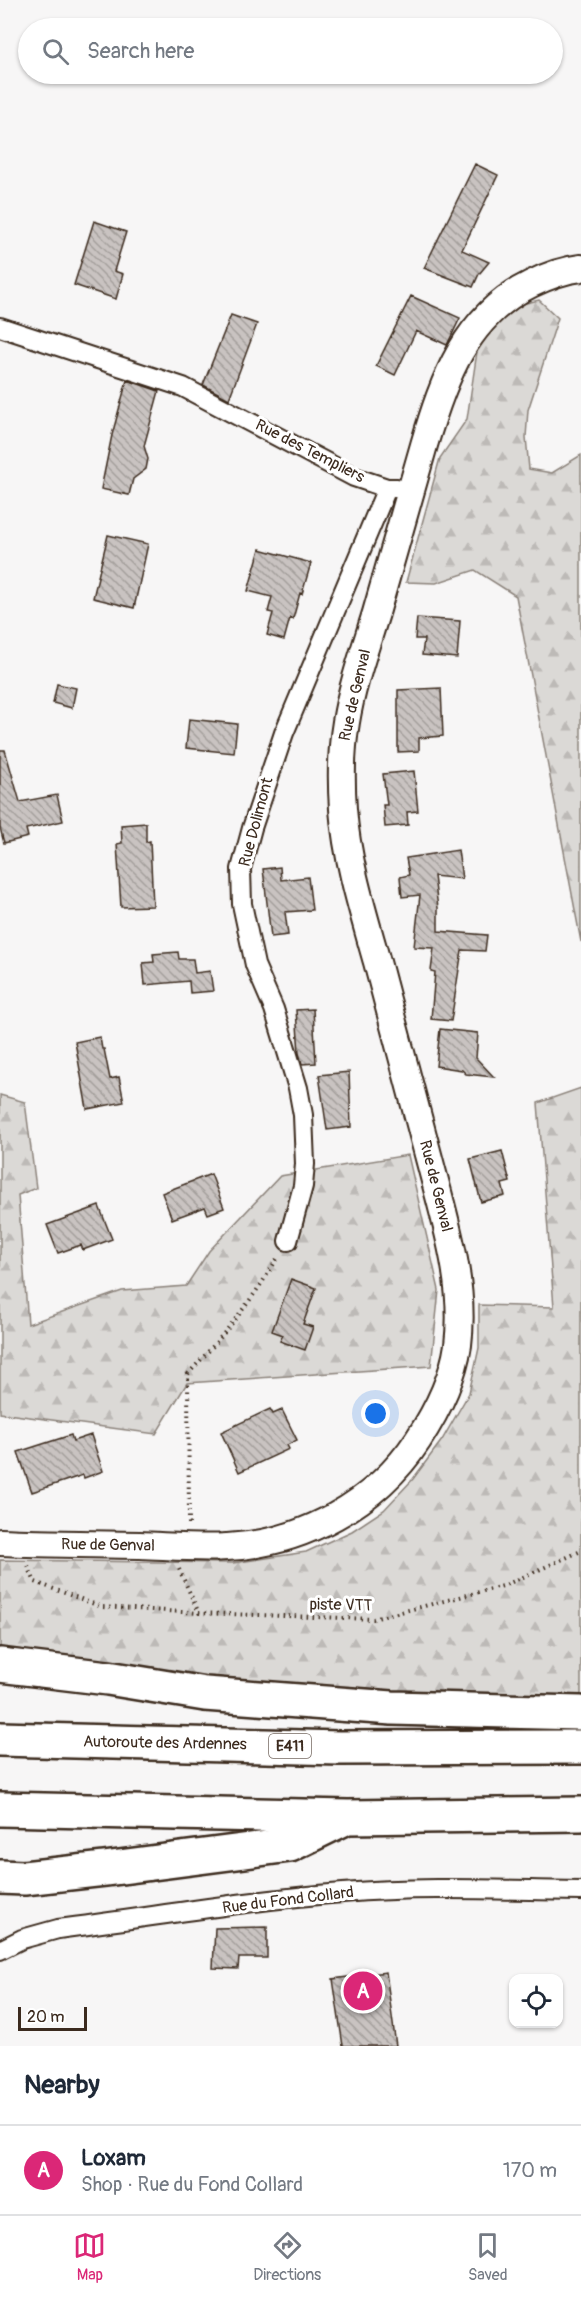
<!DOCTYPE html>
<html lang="en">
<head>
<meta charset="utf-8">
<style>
  body { margin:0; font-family:Pangolin,sans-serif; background:#f2f2f3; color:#1f2937 }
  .controls { position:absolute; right:18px; bottom:18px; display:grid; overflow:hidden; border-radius:12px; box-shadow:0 2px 4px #0004 }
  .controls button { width:54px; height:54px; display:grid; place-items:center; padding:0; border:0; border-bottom:2px solid #e0e1e3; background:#fff; color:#1f2937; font:30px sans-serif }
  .scale { position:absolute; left:18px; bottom:15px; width:69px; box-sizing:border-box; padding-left:6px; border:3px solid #3b2a1e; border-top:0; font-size:16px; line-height:21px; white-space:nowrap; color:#3b2a1e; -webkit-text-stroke:4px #fff; paint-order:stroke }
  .you { position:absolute; left:376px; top:1414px; width:21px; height:21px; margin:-15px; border:4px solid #fff; border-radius:50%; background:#1a73e8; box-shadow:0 0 0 9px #1a73e833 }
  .badge { display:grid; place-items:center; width:39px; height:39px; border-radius:50%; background:#db2777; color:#fff; font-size:20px; font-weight:700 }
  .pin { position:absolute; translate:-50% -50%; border:3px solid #fff; box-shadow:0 2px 6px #0006 }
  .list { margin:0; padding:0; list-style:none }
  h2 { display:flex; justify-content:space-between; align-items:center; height:78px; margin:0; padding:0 24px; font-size:26px }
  h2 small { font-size:20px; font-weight:400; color:#747a83 }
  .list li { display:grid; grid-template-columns:39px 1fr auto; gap:18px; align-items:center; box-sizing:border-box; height:90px; padding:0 24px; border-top:2px solid #e0e1e3 }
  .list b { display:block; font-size:22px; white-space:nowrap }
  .list p { margin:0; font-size:20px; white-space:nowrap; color:#747a83 }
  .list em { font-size:20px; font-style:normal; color:#747a83 }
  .icon { flex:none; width:33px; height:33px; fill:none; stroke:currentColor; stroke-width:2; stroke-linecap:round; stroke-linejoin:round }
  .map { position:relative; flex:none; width:581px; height:2046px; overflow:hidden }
  .search { position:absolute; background:#fff; box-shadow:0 2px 4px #0004; left:18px; right:18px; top:18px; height:66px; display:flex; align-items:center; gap:15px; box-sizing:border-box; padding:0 21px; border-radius:33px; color:#747a83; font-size:22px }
  .sheet { height:168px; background:#fff }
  nav { display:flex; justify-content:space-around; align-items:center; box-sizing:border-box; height:84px; border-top:2px solid #e0e1e3; background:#fff; font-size:16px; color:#747a83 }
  nav a { display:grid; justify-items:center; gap:3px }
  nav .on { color:#db2777 }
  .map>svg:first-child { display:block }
  .forest { fill:url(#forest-firs); stroke:#8b827a; stroke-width:1.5 }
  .building { fill:url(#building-back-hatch); stroke:#3b2a1e; stroke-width:1.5 }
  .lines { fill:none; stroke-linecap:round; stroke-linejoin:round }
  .street-casing { stroke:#3b2a1e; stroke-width:22 }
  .secondary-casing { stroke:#3b2a1e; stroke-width:30 }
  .highway-casing { stroke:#3b2a1e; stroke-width:38 }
  .path { stroke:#3b2a1e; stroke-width:4; stroke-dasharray:1.5 4.5; stroke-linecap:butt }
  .street { stroke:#fff; stroke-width:18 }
  .secondary { stroke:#fff; stroke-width:26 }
  .highway { stroke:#fff; stroke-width:33 }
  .labels { text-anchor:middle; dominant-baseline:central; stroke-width:6; stroke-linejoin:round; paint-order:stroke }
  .shield { fill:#fff; stroke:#766a62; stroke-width:1.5 }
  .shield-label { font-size:15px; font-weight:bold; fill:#3b2a1e }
  .street-label { font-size:16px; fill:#3b2a1e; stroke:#fff }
</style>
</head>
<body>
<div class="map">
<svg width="581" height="2046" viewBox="0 0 581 2046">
  <defs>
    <pattern id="forest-firs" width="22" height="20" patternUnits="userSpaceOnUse" patternTransform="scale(1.5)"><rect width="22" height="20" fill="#dbd9d6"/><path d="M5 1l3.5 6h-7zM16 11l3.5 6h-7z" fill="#bdbab7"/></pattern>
    <pattern id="building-back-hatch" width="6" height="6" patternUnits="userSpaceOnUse" patternTransform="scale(1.5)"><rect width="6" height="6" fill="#c9c3c1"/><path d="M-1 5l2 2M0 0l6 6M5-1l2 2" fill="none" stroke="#a49f9c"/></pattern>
  </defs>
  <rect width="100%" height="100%" fill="#f7f6f6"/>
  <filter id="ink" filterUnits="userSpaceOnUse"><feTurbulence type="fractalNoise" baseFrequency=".0167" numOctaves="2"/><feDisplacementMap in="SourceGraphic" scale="12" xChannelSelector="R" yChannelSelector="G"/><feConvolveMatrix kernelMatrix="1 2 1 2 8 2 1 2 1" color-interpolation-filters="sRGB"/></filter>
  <g filter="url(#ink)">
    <path class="forest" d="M 539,300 L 558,318 L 528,410 L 526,437 L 529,469 L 552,473 L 581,455 L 581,942 L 516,596 L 475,570 L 436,583 L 406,582 L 440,458 L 467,419 L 478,345 L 509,307 Z
      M 581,1088 L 581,1698 L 506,1701 L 218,1686 L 0,1647 L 0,1560 L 233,1563 L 306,1552 L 352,1531 L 384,1510 L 413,1479 L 442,1440 L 469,1393 L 479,1348 L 479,1305 L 554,1307 L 538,1103 Z
      M 0,1095 L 25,1102 L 36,1188 L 18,1195 L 28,1324 L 122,1291 L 186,1286 L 209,1251 L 280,1176 L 408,1155 L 439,1290 L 431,1366 L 187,1383 L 156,1434 L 0,1413 Z"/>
    <path class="building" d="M 475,164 L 498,175 L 462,250 L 489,262 L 479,274 L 473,287 L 424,268 Z
      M 94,221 L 126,232 L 114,271 L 123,274 L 116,299 L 74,285 Z
      M 411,296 L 460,318 L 447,345 L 416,331 L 395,375 L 376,366 Z
      M 231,315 L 257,324 L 229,399 L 203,385 Z
      M 127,380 L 159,391 L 144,446 L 148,459 L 146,469 L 133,479 L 129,495 L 101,489 L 112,435 Z
      M 108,535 L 148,544 L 134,608 L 93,598 Z
      M 260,549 L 311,563 L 302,594 L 300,593 L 293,619 L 290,618 L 284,640 L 267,635 L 273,613 L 268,612 L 272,597 L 248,591 Z
      M 417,618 L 460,621 L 457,658 L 422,655 L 424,639 L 415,639 Z
      M 57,684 L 76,688 L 72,708 L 53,703 Z
      M 441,688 L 443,736 L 419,738 L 419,751 L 398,752 L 398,690 Z
      M 189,719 L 237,724 L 234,753 L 186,748 Z
      M 0,750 L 5,750 L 20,802 L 57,795 L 63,821 L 26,829 L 28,837 L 4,843 L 0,828 Z
      M 414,771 L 418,811 L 407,812 L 408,825 L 385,827 L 383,805 L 387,805 L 383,774 Z
      M 146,823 L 146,842 L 150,841 L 153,906 L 121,907 L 117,844 L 122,843 L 121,825 Z
      M 458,850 L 462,879 L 434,876 L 438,908 L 438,931 L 487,935 L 485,951 L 462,950 L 451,1021 L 431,1019 L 435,972 L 431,971 L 434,948 L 414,947 L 420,895 L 402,897 L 400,877 L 409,875 L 406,858 Z
      M 280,867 L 281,880 L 308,877 L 312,910 L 285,912 L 288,935 L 271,937 L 263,869 Z
      M 178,952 L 179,959 L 193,959 L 195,973 L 210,971 L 213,991 L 190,993 L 189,981 L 145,985 L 143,963 L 154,962 L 153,954 Z
      M 313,1009 L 316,1063 L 302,1064 L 299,1053 L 296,1010 Z
      M 440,1029 L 478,1033 L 476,1058 L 494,1077 L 466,1074 L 462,1070 L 436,1066 Z
      M 100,1037 L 102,1049 L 104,1049 L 110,1079 L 119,1077 L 124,1102 L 87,1109 L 75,1042 Z
      M 349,1072 L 351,1127 L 327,1130 L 319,1075 Z
      M 502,1151 L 510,1182 L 502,1184 L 505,1196 L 481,1202 L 470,1159 Z
      M 211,1174 L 224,1208 L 208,1214 L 205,1207 L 172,1219 L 162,1193 Z
      M 99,1206 L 112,1239 L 83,1250 L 81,1245 L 58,1253 L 47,1225 Z
      M 291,1279 L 316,1288 L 303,1324 L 313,1327 L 305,1350 L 280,1341 L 283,1335 L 272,1331 Z
      M 270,1409 L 273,1414 L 282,1410 L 297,1440 L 287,1445 L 289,1449 L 239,1472 L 221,1432 Z
      M 71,1435 L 73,1441 L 91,1435 L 103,1471 L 84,1478 L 83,1475 L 32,1492 L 18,1452 Z
      M 267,1927 L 267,1958 L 239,1958 L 238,1969 L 213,1968 L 215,1928 Z
      M 386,1972 L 396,2046 L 343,2046 L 333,1979 Z"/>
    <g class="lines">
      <g class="street-casing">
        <path id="street" d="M 0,327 L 183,387 L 354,477 L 387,488 L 397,488
          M 288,1241 L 303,1186 L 305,1164 L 303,1115 L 298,1088 L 274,1009 L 255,965 L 242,904 L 241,869 L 252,828 L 284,733 L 387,488
          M 0,1950 L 22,1939 L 58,1929 C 153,1917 248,1900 343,1893 C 422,1886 502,1890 581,1891"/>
      </g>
      <g class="secondary-casing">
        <path id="secondary" d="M 0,1542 C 46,1544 93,1544 140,1545 C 168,1546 198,1549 227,1547 C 302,1544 376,1504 418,1440 C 437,1411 453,1380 458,1345 C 465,1289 449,1234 435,1181 C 416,1108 397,1035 377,962 C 363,912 347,861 343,809 C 341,780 341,751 346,722 C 352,685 365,649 376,613 C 392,557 408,501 424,445 C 443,380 466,315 531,284 C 547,276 564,270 581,268"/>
      </g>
      <g class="highway-casing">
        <path id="highway" d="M 0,1665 L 108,1678 L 205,1694 L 392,1708 L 581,1713
          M 0,1739 L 339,1748 L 581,1747
          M 0,1809 L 348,1817 L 581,1814
          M 0,1877 L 24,1878 L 105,1869 L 290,1845 L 341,1820"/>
      </g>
      <path class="path" d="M 189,1524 L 188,1374 C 222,1337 253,1300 278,1257
        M 28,1566 L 35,1582 L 102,1607 L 199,1613
        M 179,1569 L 199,1613 L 373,1619 L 503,1586 L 581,1551"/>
      <use href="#street" class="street"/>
      <use href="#secondary" class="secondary"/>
      <use href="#highway" class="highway"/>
    </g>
  </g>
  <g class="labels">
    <rect class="shield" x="269" y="1734" width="42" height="24" rx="4.5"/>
    <g class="shield-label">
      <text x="290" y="1746">E411</text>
    </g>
    <g class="street-label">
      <text transform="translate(310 451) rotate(27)">Rue des Templiers</text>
      <text transform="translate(355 695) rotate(-77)">Rue de Genval</text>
      <text transform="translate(256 822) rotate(-75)">Rue Dolimont</text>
      <text transform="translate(436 1186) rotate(76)">Rue de Genval</text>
      <text transform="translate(108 1545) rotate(1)">Rue de Genval</text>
      <text transform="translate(341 1605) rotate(1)">piste VTT</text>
      <text transform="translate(165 1743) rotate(1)">Autoroute des Ardennes</text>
      <text transform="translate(288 1900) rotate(-7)">Rue du Fond Collard</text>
    </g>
  </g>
</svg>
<div class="controls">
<button><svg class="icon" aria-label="locate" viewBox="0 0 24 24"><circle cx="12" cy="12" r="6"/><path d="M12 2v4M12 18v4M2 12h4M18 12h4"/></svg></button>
</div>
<div class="scale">20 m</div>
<div class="you"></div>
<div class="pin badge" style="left:363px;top:1991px">A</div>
<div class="search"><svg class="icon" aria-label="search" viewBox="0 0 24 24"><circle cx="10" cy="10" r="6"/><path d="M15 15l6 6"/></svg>Search here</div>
</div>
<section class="sheet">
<h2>Nearby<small></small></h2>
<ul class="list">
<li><span class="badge">A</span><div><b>Loxam</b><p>Shop · Rue du Fond Collard</p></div><em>170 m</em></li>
</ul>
</section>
<nav>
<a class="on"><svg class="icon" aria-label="map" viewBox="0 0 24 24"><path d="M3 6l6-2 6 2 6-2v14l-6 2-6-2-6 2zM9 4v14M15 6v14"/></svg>Map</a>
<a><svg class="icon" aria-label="directions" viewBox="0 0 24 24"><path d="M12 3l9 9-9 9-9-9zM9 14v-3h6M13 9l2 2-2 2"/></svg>Directions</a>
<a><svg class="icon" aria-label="saved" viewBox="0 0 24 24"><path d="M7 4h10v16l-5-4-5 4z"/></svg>Saved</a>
</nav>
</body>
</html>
